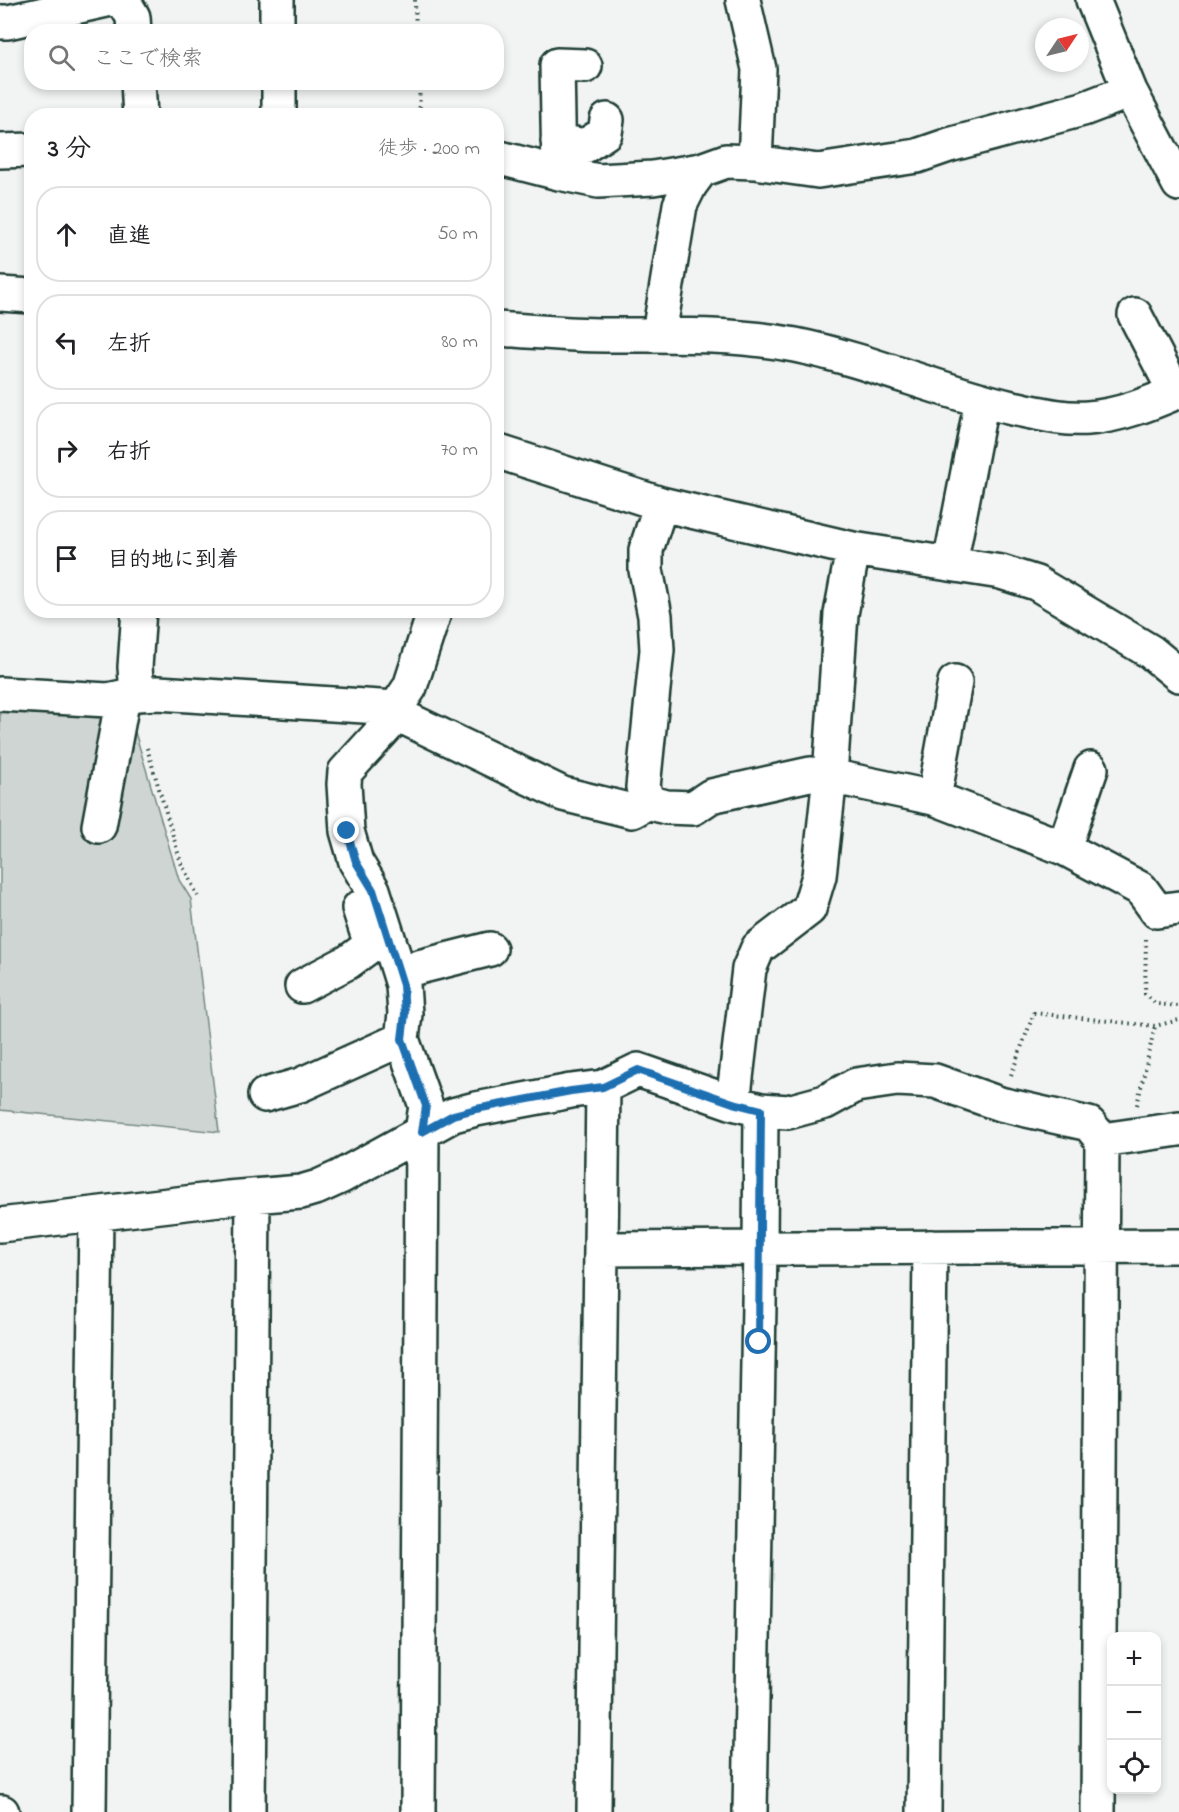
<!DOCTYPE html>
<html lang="ja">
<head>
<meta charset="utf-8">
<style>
  body { margin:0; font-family:"Indie Flower","Klee One",sans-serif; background:#f2f2f2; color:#202124 }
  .controls { position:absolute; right:18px; bottom:18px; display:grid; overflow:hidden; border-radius:12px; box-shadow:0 3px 9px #0003 }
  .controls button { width:54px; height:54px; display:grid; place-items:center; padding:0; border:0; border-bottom:2px solid #e0e0e0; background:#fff; color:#202124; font:30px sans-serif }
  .compass { position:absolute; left:1035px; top:18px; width:54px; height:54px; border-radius:50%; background:#fff; box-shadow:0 3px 9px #0003; rotate:55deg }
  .stop { position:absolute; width:18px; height:18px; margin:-14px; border:4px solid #1f6fb2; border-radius:50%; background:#fff }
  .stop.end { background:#1f6fb2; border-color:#fff; box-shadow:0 2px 6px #0008 }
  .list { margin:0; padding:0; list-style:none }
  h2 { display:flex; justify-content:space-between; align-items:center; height:78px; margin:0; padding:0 24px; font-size:26px }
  h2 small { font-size:20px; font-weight:400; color:#757577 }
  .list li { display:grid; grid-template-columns:39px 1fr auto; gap:18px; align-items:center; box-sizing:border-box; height:96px; margin:0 12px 12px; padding:0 12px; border:2px solid #e0e0e0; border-radius:24px }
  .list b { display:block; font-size:22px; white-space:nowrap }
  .list em { font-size:20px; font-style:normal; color:#757577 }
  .icon { flex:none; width:33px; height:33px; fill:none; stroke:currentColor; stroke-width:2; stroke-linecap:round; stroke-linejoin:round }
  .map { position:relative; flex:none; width:1179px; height:1812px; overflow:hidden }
  .search { position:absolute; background:#fff; box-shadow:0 3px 9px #0003; left:24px; top:24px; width:480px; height:66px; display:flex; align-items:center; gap:15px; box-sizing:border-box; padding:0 21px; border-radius:24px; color:#757577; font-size:22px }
  .panel { position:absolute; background:#fff; box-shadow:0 3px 9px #0003; left:24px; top:108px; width:480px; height:510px; border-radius:24px }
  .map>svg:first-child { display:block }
  .park { fill:#ced5d3; stroke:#768984; stroke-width:1.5 }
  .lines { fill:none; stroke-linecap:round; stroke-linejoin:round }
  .minor-casing { stroke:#1f3d34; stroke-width:38 }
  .path { stroke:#1f3d34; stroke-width:4; stroke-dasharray:1.5 4.5; stroke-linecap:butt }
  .minor { stroke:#fff; stroke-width:33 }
  .route { stroke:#1f6fb2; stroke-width:8 }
</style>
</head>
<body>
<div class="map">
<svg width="1179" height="1812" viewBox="0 0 1179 1812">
  <rect width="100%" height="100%" fill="#f2f3f3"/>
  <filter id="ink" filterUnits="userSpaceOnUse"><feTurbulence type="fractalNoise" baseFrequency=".0167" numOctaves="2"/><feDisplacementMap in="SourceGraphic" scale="12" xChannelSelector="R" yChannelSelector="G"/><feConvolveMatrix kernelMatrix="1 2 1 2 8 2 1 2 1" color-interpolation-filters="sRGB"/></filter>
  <g filter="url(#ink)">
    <path class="park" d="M 0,702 L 129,712 L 179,880 L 191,899 L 219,1132 L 0,1110 Z"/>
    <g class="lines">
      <g class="minor-casing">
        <path id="minor" d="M 123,0 L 133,17 L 134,32
          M 277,0 L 277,32
          M 743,0 L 759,69 L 755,162
          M 1093,0 L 1130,91 L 1179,184
          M 0,22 L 8,22 L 107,0
          M 138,82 L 140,116
          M 279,82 L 279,116
          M 558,141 L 585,146 L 605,133 L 607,120
          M 0,151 L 32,150
          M 496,157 L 559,173 L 598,181 L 653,178 L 701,170 L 726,161 L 755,162 L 818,171 L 917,156 L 949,145 L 1083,109 L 1130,91
          M 559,173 L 557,65 L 585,66
          M 0,294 L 32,296
          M 1135,315 L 1175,392
          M 496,329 C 532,331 569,335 605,335 C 668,335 732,333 795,345 C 869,360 939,391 1012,408 C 1037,413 1063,420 1088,418 C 1119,416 1151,403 1179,391
          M 659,334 L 680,205 L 690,185 L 701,170
          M 496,451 L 661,504 L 853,549 L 1001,572 L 1036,583 L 1151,652 L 1179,675
          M 950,564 L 982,400
          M 0,694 L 108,700 L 137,694 L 158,693 L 396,708 L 410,687 L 435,610
          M 137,694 L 135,667 L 139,610
          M 934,798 L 955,682
          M 648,802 L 643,787 L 657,650 L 655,616 L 646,570 L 646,550 L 661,504
          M 99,826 L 123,697
          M 1064,848 L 1091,769
          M 399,972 L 490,949
          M 302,986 L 348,962 L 371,945 L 359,908
          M 265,1095 L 300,1085 L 402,1039
          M 733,1103 L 749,969 L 758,948 L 809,909 L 819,876 L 830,776 L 841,614 L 853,549
          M 1102,1140 L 1179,1129
          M 0,1225 L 228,1198 L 301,1192 L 318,1187 L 340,1177 L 453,1115 L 476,1109 L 571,1091 L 603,1087 L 638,1070 L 733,1103 L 761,1110 L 788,1112 L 825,1102 L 856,1085 L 897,1079 L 935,1081 L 1000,1104 L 1089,1124 L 1102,1140 L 1098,1812
          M 601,1249 L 1179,1246
          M 0,1812 L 2,1812
          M 89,1812 L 96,1214
          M 248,1812 L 253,1196
          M 418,1812 L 422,1132 L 426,1106 L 402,1039 L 405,1014 L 403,985 L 399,972 L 373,890 L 356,862 L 347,831 L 344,784 L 345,772 L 387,726 L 396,708 L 407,719 L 563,794 L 632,811 L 648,802 L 666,807 L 693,808 L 711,796 L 810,774 L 830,776 L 934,798 L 1064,848 L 1141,889 L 1157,911 L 1179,908
          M 594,1812 L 603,1087
          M 750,1812 L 760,1248 L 761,1110
          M 924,1812 L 930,1247"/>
      </g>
      <path class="path" d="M 415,0 L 416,32
        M 419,82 L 420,116
        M 147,748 L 181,863 L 198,896
        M 1146,939 L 1145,994 L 1156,1004 L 1179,1006
        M 1011,1075 L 1034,1013 L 1155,1026 L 1179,1020
        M 1137,1105 L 1155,1026"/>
      <use href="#minor" class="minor"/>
    </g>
  </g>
  <g class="lines" filter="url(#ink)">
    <path class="route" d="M 347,831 L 356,862 L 373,890 L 403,985 L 405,1014 L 402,1039 L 426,1106 L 422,1132 L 453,1115 L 476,1109 L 571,1091 L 603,1087 L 638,1070 L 733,1103 L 761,1110 L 759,1342"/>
  </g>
</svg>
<div class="controls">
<button>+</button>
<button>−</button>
<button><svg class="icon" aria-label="locate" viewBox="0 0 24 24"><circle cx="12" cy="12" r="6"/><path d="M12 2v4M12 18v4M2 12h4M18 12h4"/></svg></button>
</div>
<svg class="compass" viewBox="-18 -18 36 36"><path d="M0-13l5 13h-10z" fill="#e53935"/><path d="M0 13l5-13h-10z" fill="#757577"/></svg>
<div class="stop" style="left:759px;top:1342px"></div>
<div class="stop end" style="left:347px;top:831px"></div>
<div class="search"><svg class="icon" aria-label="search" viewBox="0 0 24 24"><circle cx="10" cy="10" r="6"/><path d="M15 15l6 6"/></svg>ここで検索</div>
<section class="panel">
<h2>3 分<small>徒歩 · 200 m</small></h2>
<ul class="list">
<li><svg class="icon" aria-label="ahead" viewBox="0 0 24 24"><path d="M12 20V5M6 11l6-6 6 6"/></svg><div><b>直進</b></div><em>50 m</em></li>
<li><svg class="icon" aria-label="left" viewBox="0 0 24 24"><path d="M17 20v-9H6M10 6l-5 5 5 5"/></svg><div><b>左折</b></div><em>80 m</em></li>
<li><svg class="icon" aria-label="right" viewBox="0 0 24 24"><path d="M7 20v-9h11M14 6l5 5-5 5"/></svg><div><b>右折</b></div><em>70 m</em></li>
<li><svg class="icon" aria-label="arrive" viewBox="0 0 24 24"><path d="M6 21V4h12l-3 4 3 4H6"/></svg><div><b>目的地に到着</b></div></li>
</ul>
</section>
</div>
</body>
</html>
